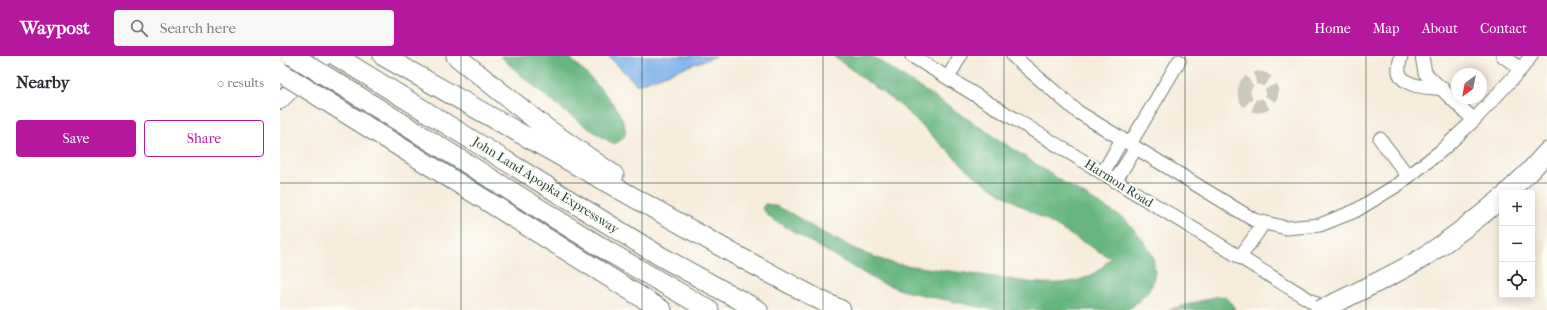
<!DOCTYPE html>
<html lang="en">
<head>
<meta charset="utf-8">
<style>
  body { margin:0; font-family:"IM FELL French Canon",serif; background:#f7f7f7; color:#2b2b33 }
  .controls { position:absolute; right:12px; bottom:12px; display:grid; overflow:hidden; border-radius:4px; box-shadow:0 2px 10px #0003 }
  .controls button { width:36px; height:36px; display:grid; place-items:center; padding:0; border:0; border-bottom:1px solid #e1e1e2; background:#fff; color:#2b2b33; font:20px sans-serif }
  .compass { position:absolute; left:1171px; top:12px; width:36px; height:36px; border-radius:50%; background:#fff; box-shadow:0 2px 10px #0003; rotate:212deg }
  .list { margin:0; padding:0; list-style:none }
  h2 { display:flex; justify-content:space-between; align-items:center; height:52px; margin:0; padding:0 16px; font-size:17px }
  h2 small { font-size:13px; font-weight:400; color:#7c7c81 }
  .actions { display:flex; gap:8px; padding:12px 16px }
  .actions a { flex:1; padding:9px 0; border:1px solid #b5179e; border-radius:4px; text-align:center; font-size:14px; color:#b5179e }
  .actions .main { background:#b5179e; color:#fff }
  .icon { flex:none; width:22px; height:22px; fill:none; stroke:currentColor; stroke-width:2; stroke-linecap:round; stroke-linejoin:round }
  .map { position:relative; flex:none; width:1267px; height:254px; overflow:hidden }
  header { display:flex; align-items:center; gap:24px; box-sizing:border-box; height:56px; padding:0 20px; background:#b5179e; color:#fff }
  header strong { font-size:19px }
  nav { display:flex; gap:22px; margin-inline-start:auto; font-size:14px }
  .search { width:280px; height:36px; background:#f7f7f7; display:flex; align-items:center; gap:10px; box-sizing:border-box; padding:0 14px; border-radius:4px; color:#7c7c81; font-size:15px }
  main { display:flex }
  aside { flex:1; background:#fff }
  .map>svg:first-child { display:block }
  .forest { fill:#66b580; stroke:#42795a }
  .water { fill:#7cb0e9; stroke:#4e768e }
  .lines { fill:none; stroke-linecap:round; stroke-linejoin:round }
  .minor-tunnel { stroke:#ccc9ba; stroke-width:13; stroke-dasharray:13 6; stroke-linecap:butt }
  .minor-casing { stroke:#6b7a6e; stroke-width:15 }
  .major-casing { stroke:#6b7a6e; stroke-width:18 }
  .highway-casing { stroke:#6b7a6e; stroke-width:21 }
  .minor { stroke:#fff; stroke-width:13 }
  .major { stroke:#fff; stroke-width:16 }
  .highway { stroke:#fff; stroke-width:19 }
  .highway-bridge-casing { stroke:#6b7a6e; stroke-width:21; stroke-linecap:butt }
  .highway-bridge { stroke:#fff; stroke-width:19 }
  .grid { fill:none; stroke:#1f3d34; stroke-width:1; stroke-opacity:0.55 }
  .labels { text-anchor:middle; dominant-baseline:central; stroke-width:4; stroke-linejoin:round; paint-order:stroke }
  .street-label { font-size:13px; fill:#1f3d34; stroke:#fdfcf7 }
</style>
</head>
<body>
<header>
<strong>Waypost</strong>
<div class="search"><svg class="icon" aria-label="search" viewBox="0 0 24 24"><circle cx="10" cy="10" r="6"/><path d="M15 15l6 6"/></svg>Search here</div>
<nav><a>Home</a><a>Map</a><a>About</a><a>Contact</a></nav>
</header>
<main>
<aside>
<h2>Nearby<small>0 results</small></h2>
<ul class="list">
</ul>
<div class="actions"><a class="main">Save</a><a>Share</a></div>
</aside>
<div class="map">
<svg width="1267" height="254" viewBox="0 0 1267 254">
  <rect width="100%" height="100%" fill="#fdfcf7"/>
  <filter id="ink" filterUnits="userSpaceOnUse"><feTurbulence type="fractalNoise" baseFrequency=".025" numOctaves="2"/><feDisplacementMap in="SourceGraphic" scale="8" xChannelSelector="R" yChannelSelector="G"/><feConvolveMatrix kernelMatrix="1 2 1 2 8 2 1 2 1" color-interpolation-filters="sRGB"/></filter>
  <filter id="wash" filterUnits="userSpaceOnUse"><feTurbulence type="fractalNoise" baseFrequency=".012" numOctaves="4" result="noise"/><feDisplacementMap in="SourceGraphic" scale="16" xChannelSelector="R" yChannelSelector="G"/><feGaussianBlur stdDeviation="0.9" result="paint"/><feColorMatrix in="noise" values="0 0 0 0 0 0 0 0 0 0 0 0 0 0 0 0 0 1.4 0 .05"/><feComposite in="paint" operator="in"/></filter>
  <g filter="url(#wash)">
    <rect width="100%" height="100%" fill="#f7ecdb"/>
    <path class="forest" d="M 220,0 L 288,0 C 302,14 350,57 345,78 C 344,84 339,85 334,88 C 293,65 255,32 220,0 Z
      M 553,0 L 592,0 L 783,126 L 846,164 L 863,184 L 873,200 L 875,216 L 872,229 L 866,238 L 852,251 L 845,254 L 714,254 L 624,235 L 597,225 L 489,161 L 482,152 L 485,148 C 501,148 525,167 540,175 C 564,188 589,201 616,208 C 646,212 677,216 707,220 C 736,224 766,231 795,225 C 809,222 822,214 830,202 L 725,140 L 692,118 L 621,50 Z
      M 938,240 C 947,241 952,245 955,254 L 888,254 Z"/>
    <path class="water" d="M 328,0 L 436,0 L 357,29 Z"/>
  </g>
  <g filter="url(#ink)">
    <g class="lines">
      <path class="minor-tunnel" d="M964 36a14 14 0 1 1 28 0a14 14 0 1 1-28 0Z"/>
      <g class="minor-casing">
        <path id="minor" d="M 632,0 L 1046,254
          M 733,0 L 798,56 L 842,83 L 823,117
          M 1121,0 C 1120,5 1118,12 1119,16 C 1123,32 1150,31 1163,33
          M 1142,0 L 1145,17 L 1194,64
          M 1223,0 L 1241,13
          M 668,22 L 680,0
          M 840,82 L 974,164 L 1006,172 L 1040,169 L 1075,155 L 1119,128 L 1162,94 L 1194,64 L 1241,13 L 1251,0
          M 1100,83 L 1128,120
          M 850,88 L 899,5
          M 835,125 L 856,92
          M 960,201 L 984,167"/>
      </g>
      <g class="major-casing">
        <path id="major" d="M 0,45 L 45,0"/>
      </g>
      <g class="highway-casing">
        <path id="highway" d="M 56,0 L 380,200 L 478,254
          M 103,0 L 454,198 L 536,242 L 561,254
          M 176,0 L 262,69 L 334,119
          M 59,28 L 329,196 L 429,254
          M 46,45 L 382,254
          M 1227,137 L 1250,115 L 1267,96
          M 1057,246 C 1086,232 1116,218 1144,201 C 1171,183 1197,163 1222,142"/>
      </g>
      <use href="#minor" class="minor"/>
      <use href="#major" class="major"/>
      <use href="#highway" class="highway"/>
      <g class="highway-bridge-casing">
        <path id="highway-bridge" d="M 13,0 L 59,28
          M 0,16 L 46,45
          M 1040,254 L 1057,246"/>
      </g>
      <use href="#highway-bridge" class="highway-bridge"/>
    </g>
  </g>
  <path class="grid" d="M 181,0 L 181,254M 362,0 L 362,254M 543,0 L 543,254M 724,0 L 724,254M 905,0 L 905,254M 1086,0 L 1086,254M 0,127 L 1267,127"/>
  <g class="labels">
    <g class="street-label">
      <text transform="translate(839 127) rotate(32)">Harmon Road</text>
      <text transform="translate(266 129) rotate(32)">John Land Apopka Expressway</text>
    </g>
  </g>
</svg>
<div class="controls">
<button>+</button>
<button>−</button>
<button><svg class="icon" aria-label="locate" viewBox="0 0 24 24"><circle cx="12" cy="12" r="6"/><path d="M12 2v4M12 18v4M2 12h4M18 12h4"/></svg></button>
</div>
<svg class="compass" viewBox="-18 -18 36 36"><path d="M0-13l5 13h-10z" fill="#e53935"/><path d="M0 13l5-13h-10z" fill="#7c7c81"/></svg>
</div>
</main>
</body>
</html>
